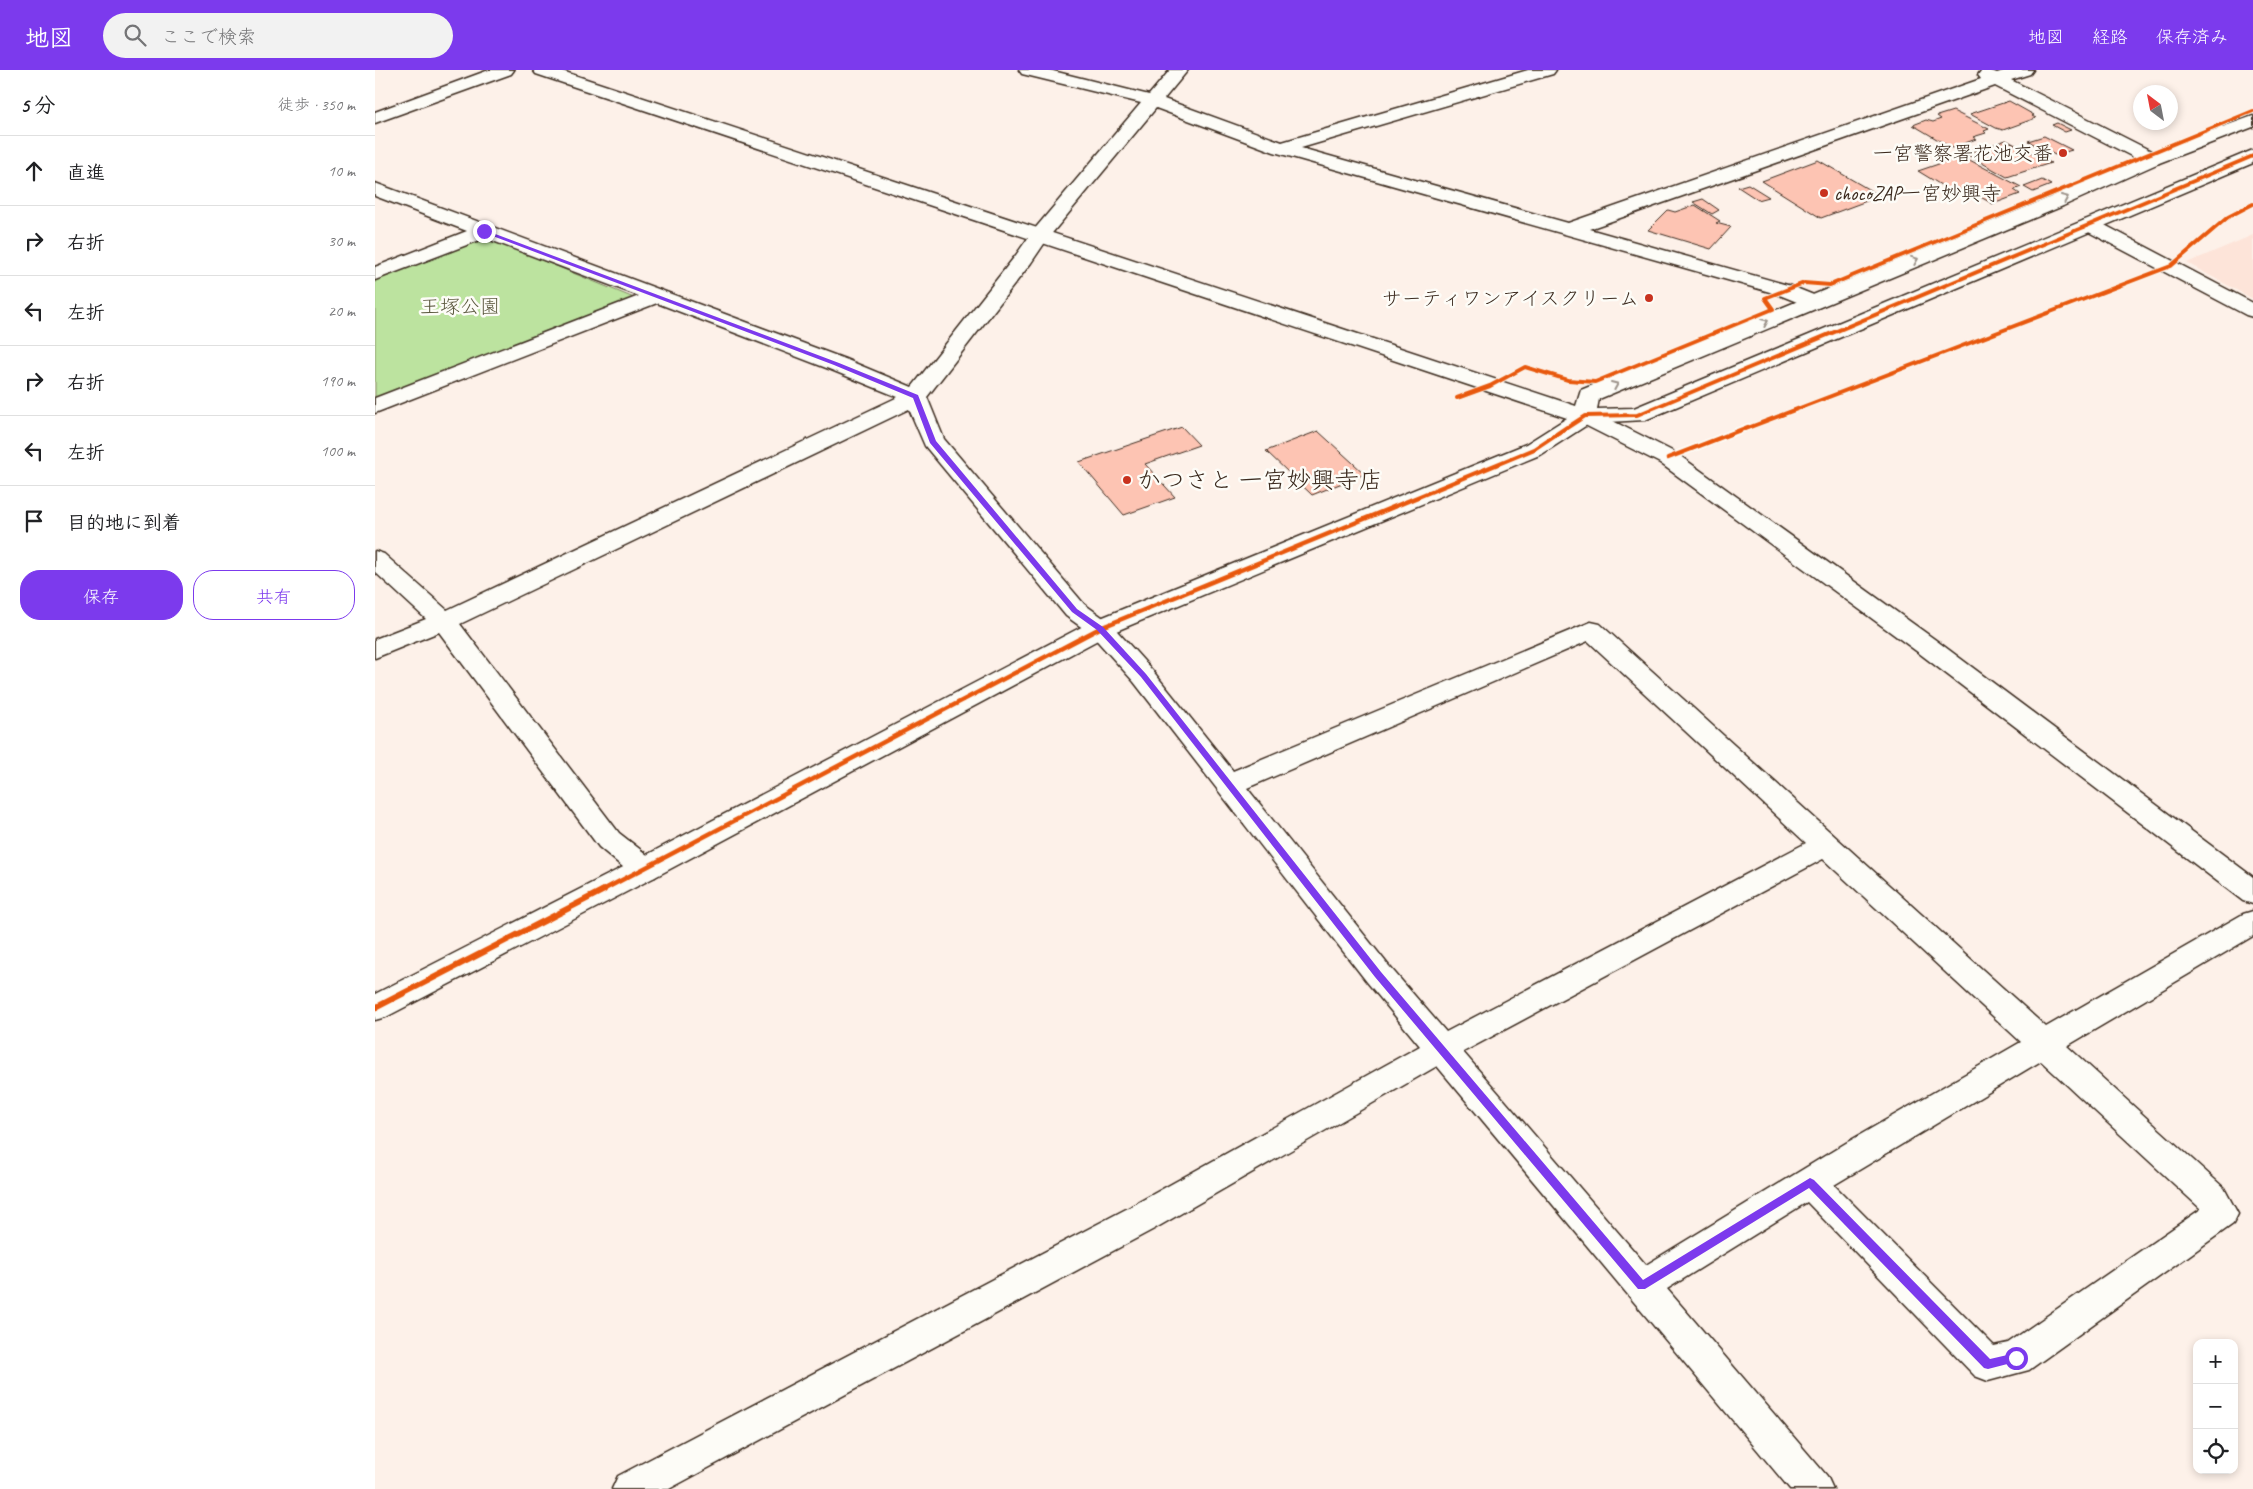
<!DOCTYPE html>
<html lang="ja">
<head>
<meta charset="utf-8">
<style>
  body { margin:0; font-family:Caveat,"Klee One",sans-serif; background:#f2f2f2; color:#202124 }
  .controls { position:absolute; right:15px; bottom:15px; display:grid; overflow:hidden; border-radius:10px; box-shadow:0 2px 8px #0003 }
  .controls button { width:45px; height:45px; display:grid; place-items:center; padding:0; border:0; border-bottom:1px solid #e0e0e0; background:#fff; color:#202124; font:25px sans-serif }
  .compass { position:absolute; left:1758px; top:15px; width:45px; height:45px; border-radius:50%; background:#fff; box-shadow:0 2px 8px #0003; rotate:328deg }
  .stop { position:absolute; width:15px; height:15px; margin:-11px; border:4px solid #7c3aed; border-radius:50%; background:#fff }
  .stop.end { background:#7c3aed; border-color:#fff; box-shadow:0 1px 5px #0008 }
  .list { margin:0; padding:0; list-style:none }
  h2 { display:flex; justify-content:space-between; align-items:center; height:65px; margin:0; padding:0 20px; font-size:21px }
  h2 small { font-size:16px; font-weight:400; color:#757577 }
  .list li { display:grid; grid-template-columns:32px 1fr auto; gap:15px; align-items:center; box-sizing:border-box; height:70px; padding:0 20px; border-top:1px solid #e0e0e0 }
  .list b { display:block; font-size:19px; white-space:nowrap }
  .list em { font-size:16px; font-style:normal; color:#757577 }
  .actions { display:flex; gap:10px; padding:15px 20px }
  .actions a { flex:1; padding:11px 0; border:1px solid #7c3aed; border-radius:20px; text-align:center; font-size:18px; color:#7c3aed }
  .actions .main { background:#7c3aed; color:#fff }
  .icon { flex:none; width:28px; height:28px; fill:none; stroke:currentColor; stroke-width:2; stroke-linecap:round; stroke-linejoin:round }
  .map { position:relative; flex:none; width:1878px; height:1419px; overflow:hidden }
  header { display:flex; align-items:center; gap:30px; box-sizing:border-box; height:70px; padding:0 25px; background:#7c3aed; color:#fff }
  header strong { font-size:24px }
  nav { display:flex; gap:28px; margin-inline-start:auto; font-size:18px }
  .search { width:350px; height:45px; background:#f2f2f2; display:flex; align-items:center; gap:12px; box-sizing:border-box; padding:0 18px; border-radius:28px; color:#757577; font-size:19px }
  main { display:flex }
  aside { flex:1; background:#fff }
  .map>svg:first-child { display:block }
  .built { fill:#fde4d9 }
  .green { fill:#bce39f; stroke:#7c865e }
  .building { fill:#fdc4b3; stroke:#3b2a1e }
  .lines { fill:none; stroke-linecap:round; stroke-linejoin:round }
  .street-casing { stroke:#3b2a1e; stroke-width:3 }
  .secondary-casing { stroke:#3b2a1e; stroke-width:3 }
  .street { fill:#fdfcf7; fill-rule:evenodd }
  .secondary { fill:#fdfcf7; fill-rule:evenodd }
  .cycleway-far2-casing { stroke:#fdfcf7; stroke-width:6 }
  .cycleway-far1-casing { stroke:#fdfcf7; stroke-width:8 }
  .cycleway-casing { stroke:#fdfcf7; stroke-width:9 }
  .cycleway-far2 { stroke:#e8590c; stroke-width:4 }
  .cycleway-far1 { stroke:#e8590c; stroke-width:4.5 }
  .cycleway { stroke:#e8590c; stroke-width:6 }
  .oneway { stroke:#9c938a }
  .route { fill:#7c3aed }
  .poi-dot { fill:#c8321e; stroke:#fdfcf7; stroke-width:2 }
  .labels { text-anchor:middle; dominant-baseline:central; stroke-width:5; stroke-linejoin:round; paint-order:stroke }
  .far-poi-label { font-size:20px; fill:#3b2a1e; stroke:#fdfcf7; text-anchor:end }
  .far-park-label { font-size:20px; fill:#5b583e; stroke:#fdfcf7 }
  .poi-label { font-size:24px; fill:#3b2a1e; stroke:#fdfcf7; text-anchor:start }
</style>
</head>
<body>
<header>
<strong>地図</strong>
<div class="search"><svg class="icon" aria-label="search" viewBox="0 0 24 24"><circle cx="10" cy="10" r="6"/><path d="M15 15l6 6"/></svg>ここで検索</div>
<nav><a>地図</a><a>経路</a><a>保存済み</a></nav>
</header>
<main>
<aside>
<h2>5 分<small>徒歩 · 350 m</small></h2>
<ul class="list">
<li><svg class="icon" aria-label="ahead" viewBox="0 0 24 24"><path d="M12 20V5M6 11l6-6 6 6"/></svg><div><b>直進</b></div><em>10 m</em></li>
<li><svg class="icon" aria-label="right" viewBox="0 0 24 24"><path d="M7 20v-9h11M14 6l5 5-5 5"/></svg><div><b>右折</b></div><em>30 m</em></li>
<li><svg class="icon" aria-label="left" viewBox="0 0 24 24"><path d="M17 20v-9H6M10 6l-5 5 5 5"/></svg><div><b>左折</b></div><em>20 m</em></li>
<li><svg class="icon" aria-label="right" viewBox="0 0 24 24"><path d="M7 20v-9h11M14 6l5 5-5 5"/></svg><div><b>右折</b></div><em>190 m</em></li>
<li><svg class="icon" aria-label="left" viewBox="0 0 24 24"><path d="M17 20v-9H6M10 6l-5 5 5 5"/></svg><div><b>左折</b></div><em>100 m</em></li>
<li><svg class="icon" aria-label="arrive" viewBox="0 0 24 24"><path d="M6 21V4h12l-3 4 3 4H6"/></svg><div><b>目的地に到着</b></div></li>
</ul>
<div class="actions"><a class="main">保存</a><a>共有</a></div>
</aside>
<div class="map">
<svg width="1878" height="1419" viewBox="0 0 1878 1419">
  <rect width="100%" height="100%" fill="#fdf1e9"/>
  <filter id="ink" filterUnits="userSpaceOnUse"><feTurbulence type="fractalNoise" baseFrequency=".02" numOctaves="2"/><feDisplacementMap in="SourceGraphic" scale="10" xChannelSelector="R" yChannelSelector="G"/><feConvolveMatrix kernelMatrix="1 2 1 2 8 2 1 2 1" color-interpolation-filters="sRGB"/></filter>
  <g filter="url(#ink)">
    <path class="built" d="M 1878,165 L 1878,229 L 1812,193 Z"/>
    <path class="green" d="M 108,166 L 259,228 L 0,330 L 0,209 Z"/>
    <path class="building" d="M 1634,31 L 1659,45 L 1657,46 L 1661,48 L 1628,60 L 1621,58 L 1595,44 Z
      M 1578,41 L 1614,59 L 1609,61 L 1611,63 L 1598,67 L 1601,69 L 1577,78 L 1538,55 L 1551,50 L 1558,52 L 1566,49 L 1562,46 Z
      M 1682,53 L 1696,60 L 1690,62 L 1677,55 Z
      M 1669,66 L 1697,80 L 1680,85 L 1653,71 Z
      M 1631,70 L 1676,93 L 1632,107 L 1591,84 Z
      M 1587,86 L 1646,117 L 1639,120 L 1645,124 L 1618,134 L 1591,119 L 1579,123 L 1543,101 Z
      M 1443,90 L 1505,126 L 1446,148 L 1387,111 Z
      M 1667,110 L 1676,115 L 1658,122 L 1649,117 Z
      M 1373,114 L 1394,127 L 1383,130 L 1363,117 Z
      M 1328,129 L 1344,140 L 1337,144 L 1318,132 Z
      M 1320,135 L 1345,151 L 1341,153 L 1356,157 L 1336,179 L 1273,160 L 1293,140 L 1300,142 Z
      M 807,357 L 824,375 L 770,394 L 800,427 L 749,445 L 704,392 Z
      M 943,361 L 990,404 L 937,425 L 891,381 Z"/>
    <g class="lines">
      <g class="street-casing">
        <path id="street" d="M 114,0 L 139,0 L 136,4 L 0,53 L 0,42 Z
          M 644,0 L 674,0 L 774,25 L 795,0 L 813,0 L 789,29 L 907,72 L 1153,0 L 1181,0 L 1178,4 L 926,78 L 1193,153 L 1606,9 L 1603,5 L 1606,1 L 1613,0 L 1622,3 L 1632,0 L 1658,0 L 1655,4 L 1636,10 L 1784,85 L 1786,89 L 1784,93 L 1777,95 L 1770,93 L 1620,16 L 1214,159 L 1416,216 L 1446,228 L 1449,232 L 1446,236 L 1439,238 L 1432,236 L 1402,224 L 899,82 L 781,38 L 673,168 L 656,193 L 552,327 L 569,369 L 709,534 L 734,552 L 777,600 L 858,701 L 1216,552 L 1225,554 L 1671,957 L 1868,844 L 1878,841 L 1878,866 L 1692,976 L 1849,1118 L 1863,1144 L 1858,1154 L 1654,1300 L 1613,1311 L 1600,1306 L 1432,1132 L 1292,1219 L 1452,1406 L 1458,1419 L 1415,1419 L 1062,996 L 779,1159 L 294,1419 L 237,1419 L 243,1406 L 755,1137 L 1045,976 L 992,912 L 759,612 L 716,564 L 691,546 L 550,376 L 534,339 L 85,554 L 244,763 L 280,791 L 284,799 L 280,807 L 270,810 L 260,807 L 224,777 L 64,562 L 0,588 L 0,569 L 51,549 L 0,502 L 0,481 L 9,484 L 72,540 L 523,327 L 454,299 L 282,233 L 0,343 L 0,328 L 264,226 L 110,168 L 0,210 L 0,197 L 92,161 L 0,126 L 0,113 L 470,289 L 537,317 L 641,185 L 658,161 L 766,33 L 647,4 ZM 1213,571 L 1431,773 L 1071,962 L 1014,896 L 872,718 ZM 1448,789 L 1646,972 L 1471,1073 L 1271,1195 L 1088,982 ZM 1666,991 L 1826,1139 L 1633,1273 L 1619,1276 L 1459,1115 Z
          M 1715,149 L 1722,151 L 1878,233 L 1878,247 L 1871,245 L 1708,159 L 1705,155 L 1708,151 Z
          M 1210,339 L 1218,341 L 1301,383 L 1562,571 L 1878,807 L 1878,834 L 1868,831 L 1544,583 L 1285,393 L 1202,351 L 1199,346 L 1202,341 Z"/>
      </g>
      <g class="secondary-casing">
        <path id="secondary" d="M 158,0 L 184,0 L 1201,336 L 1206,320 L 1674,128 L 1770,85 L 1878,46 L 1878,57 L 1784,93 L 1688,136 L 1224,329 L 1222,339 L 1259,338 L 1878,80 L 1878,93 L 1270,350 L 1215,353 L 1167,384 L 734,564 L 280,807 L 11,947 L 0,950 L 0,924 L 260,791 L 716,552 L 1151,374 L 1192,348 L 161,4 Z"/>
      </g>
      <use href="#street" class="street"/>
      <use href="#secondary" class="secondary"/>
      <g class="cycleway-far2-casing">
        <path id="cycleway-far2" d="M 1082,328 L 1115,316 L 1150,297 L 1193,310 L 1220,312 L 1398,239 L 1390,228 L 1429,213 L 1455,215 L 1878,41
          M 1190,359 L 1210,346 L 1262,345 L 1878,86
          M 1370,359 L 1796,196 L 1853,147 L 1878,134"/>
      </g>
      <g class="cycleway-far1-casing">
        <path id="cycleway-far1" d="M 1293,388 L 1373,357
          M 226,821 L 725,558 L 1159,379 L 1192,357"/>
      </g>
      <g class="cycleway-casing">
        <path id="cycleway" d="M 0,938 L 229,820"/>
      </g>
      <use href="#cycleway-far2" class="cycleway-far2"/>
      <use href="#cycleway-far1" class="cycleway-far1"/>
      <use href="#cycleway" class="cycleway"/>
    </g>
    <defs><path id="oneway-chevron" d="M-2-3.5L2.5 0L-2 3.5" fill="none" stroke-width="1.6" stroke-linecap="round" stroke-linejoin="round" transform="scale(1.25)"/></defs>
    <g class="oneway">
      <use href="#oneway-chevron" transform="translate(1690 128) rotate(-24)"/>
      <use href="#oneway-chevron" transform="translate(1540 190) rotate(-22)"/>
      <use href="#oneway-chevron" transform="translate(1390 252) rotate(-23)"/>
      <use href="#oneway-chevron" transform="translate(1240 315) rotate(-23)"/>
    </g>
  </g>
  <path class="route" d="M 107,159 L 464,293 L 543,325 L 561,371 L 702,539 L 728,557 L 771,604 L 1006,902 L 1268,1210 L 1435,1108 L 1439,1110 L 1615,1289 L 1641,1283 L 1646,1288 L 1644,1291 L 1613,1299 L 1609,1298 L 1434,1118 L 1270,1219 L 1263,1219 L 1000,907 L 766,607 L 722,560 L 697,542 L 555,373 L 538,328 L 459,295 L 107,162 Z"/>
  <g class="poi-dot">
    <circle cx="1688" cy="83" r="5"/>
    <circle cx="1449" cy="123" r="5"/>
    <circle cx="1274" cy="228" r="5"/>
    <circle cx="752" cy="410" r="5"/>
  </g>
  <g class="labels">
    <g class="far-poi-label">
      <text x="1678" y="83">一宮警察署花池交番</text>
      <text x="1459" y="123" text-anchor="start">chocoZAP一宮妙興寺</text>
      <text x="1264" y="228">サーティワンアイスクリーム</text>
    </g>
    <g class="far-park-label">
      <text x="85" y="236">王塚公園</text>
    </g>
    <g class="poi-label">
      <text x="762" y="410">かつさと 一宮妙興寺店</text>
    </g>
  </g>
</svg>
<div class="controls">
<button>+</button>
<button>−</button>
<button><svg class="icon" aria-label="locate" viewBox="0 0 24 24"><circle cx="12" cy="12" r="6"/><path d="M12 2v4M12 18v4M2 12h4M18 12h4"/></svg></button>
</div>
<svg class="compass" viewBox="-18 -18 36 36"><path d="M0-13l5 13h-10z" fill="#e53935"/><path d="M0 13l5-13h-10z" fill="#757577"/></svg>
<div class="stop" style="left:1641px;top:1288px"></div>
<div class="stop end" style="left:109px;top:161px"></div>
</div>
</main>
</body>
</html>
